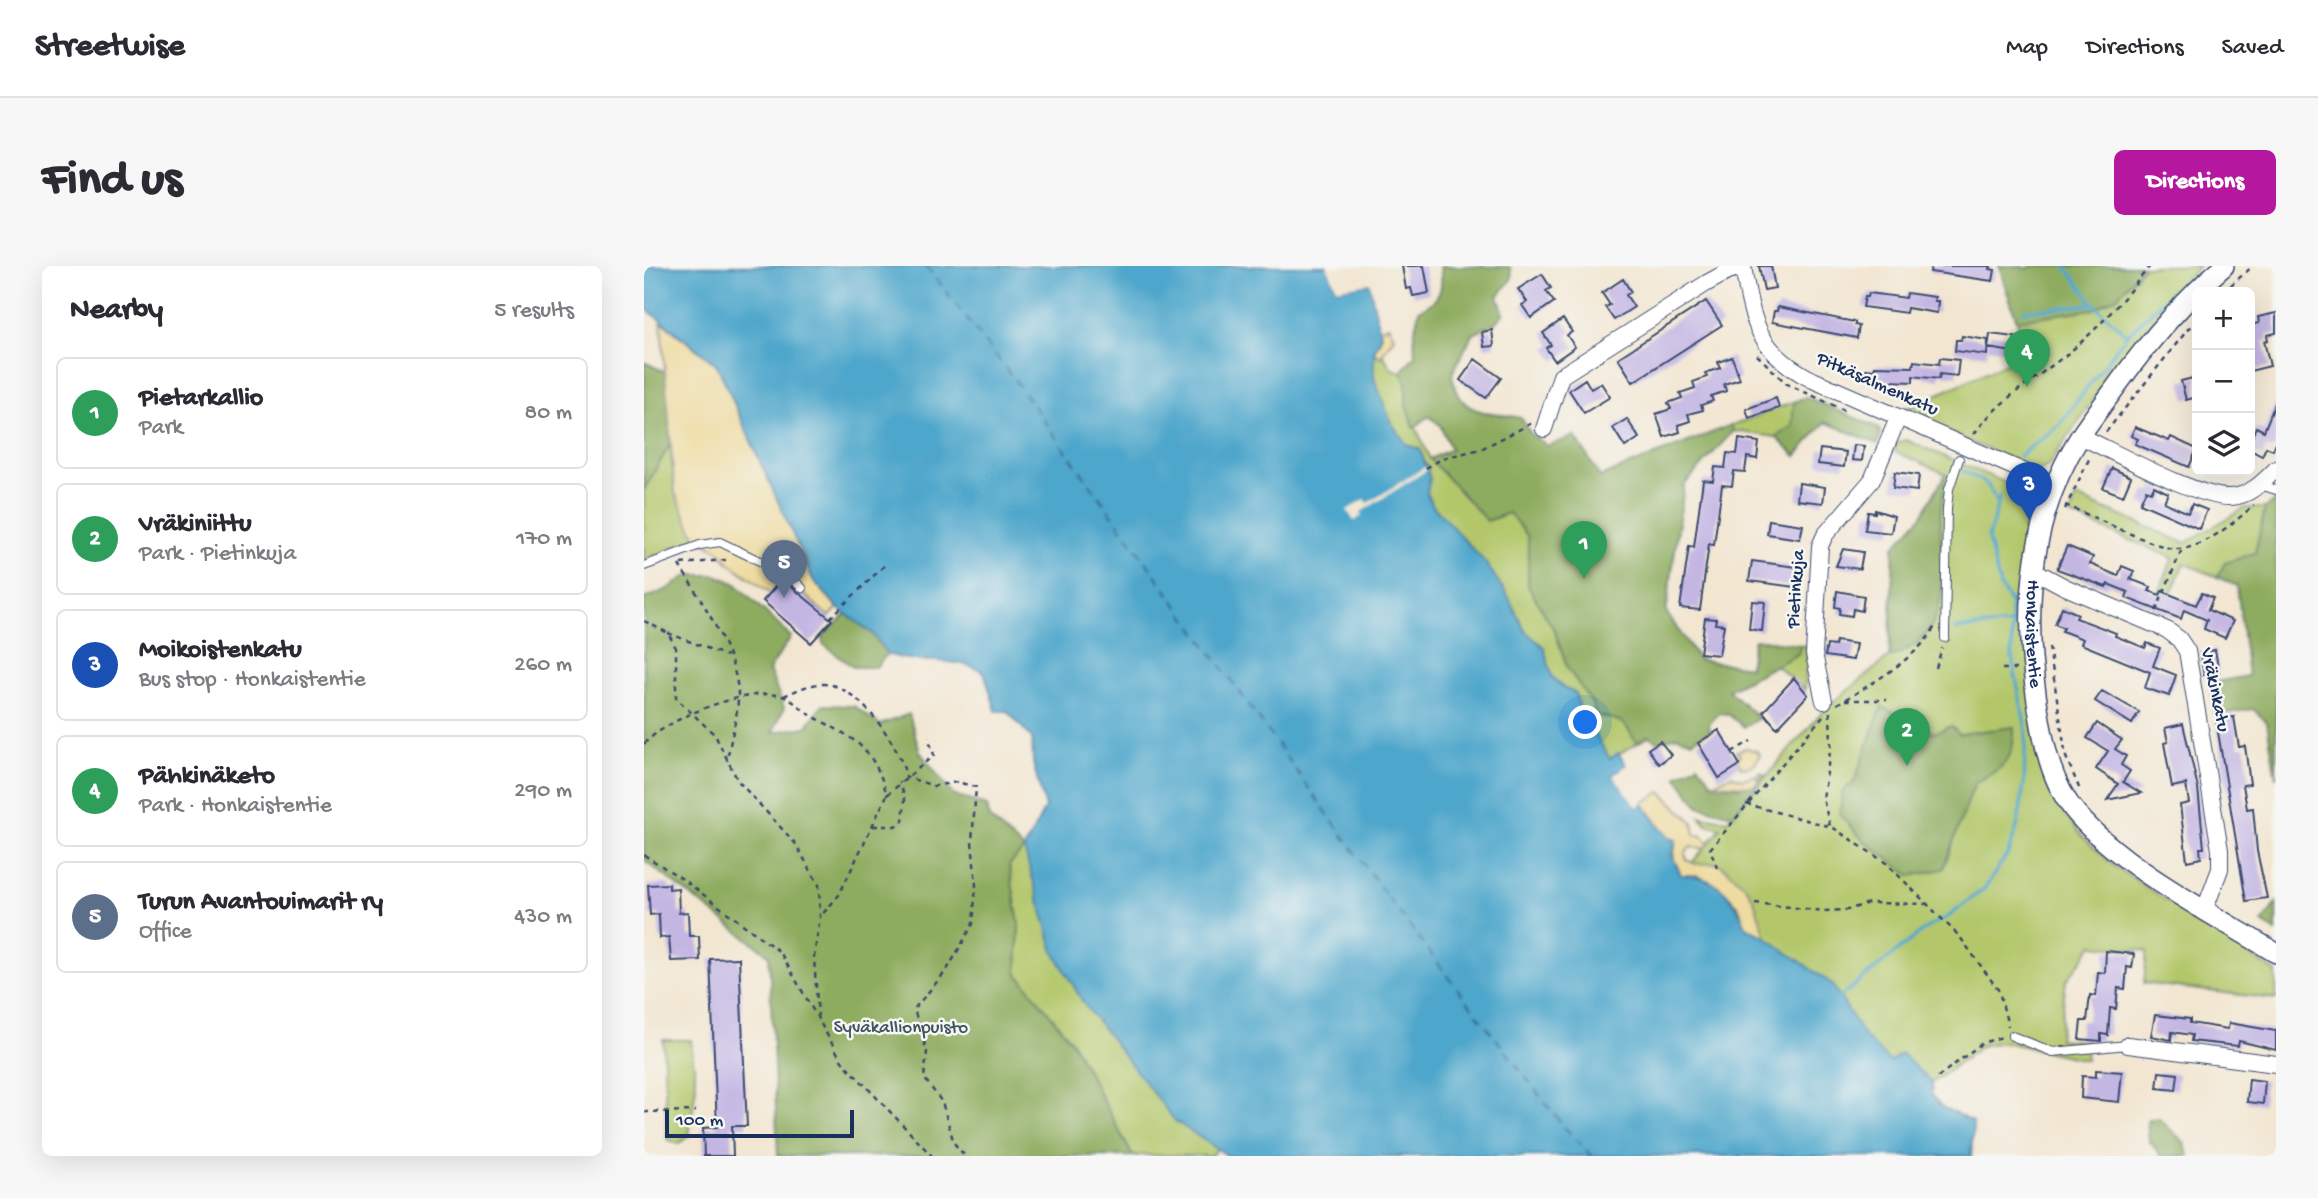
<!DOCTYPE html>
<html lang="en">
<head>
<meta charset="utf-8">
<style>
  body { margin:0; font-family:"Gochi Hand",sans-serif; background:#f7f7f7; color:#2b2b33 }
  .controls { position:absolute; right:21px; top:21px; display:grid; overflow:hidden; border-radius:10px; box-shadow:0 7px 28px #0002 }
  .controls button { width:63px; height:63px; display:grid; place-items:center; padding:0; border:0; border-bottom:2px solid #e1e1e2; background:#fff; color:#2b2b33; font:35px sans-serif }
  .scale { position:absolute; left:21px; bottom:18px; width:189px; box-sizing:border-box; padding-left:7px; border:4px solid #1b2f5e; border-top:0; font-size:19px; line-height:24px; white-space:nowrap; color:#1b2f5e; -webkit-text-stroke:5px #f6f6f2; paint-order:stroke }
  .you { position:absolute; left:942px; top:457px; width:24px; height:24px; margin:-18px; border:5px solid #fff; border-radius:50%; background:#1a73e8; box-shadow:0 0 0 10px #1a73e833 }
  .badge { display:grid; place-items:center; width:46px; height:46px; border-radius:50%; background:#b5179e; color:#fff; font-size:23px; font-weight:700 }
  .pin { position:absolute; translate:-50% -58px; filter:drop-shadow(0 2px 4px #0008) }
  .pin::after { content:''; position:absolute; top:37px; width:24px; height:21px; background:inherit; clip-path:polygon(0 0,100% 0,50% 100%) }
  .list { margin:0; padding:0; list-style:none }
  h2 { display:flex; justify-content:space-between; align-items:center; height:91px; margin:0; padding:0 28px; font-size:30px }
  h2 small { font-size:23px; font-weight:400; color:#7c7c81 }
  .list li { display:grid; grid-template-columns:46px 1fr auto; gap:21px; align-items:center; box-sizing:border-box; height:112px; margin:0 14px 14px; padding:0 14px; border:2px solid #e1e1e2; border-radius:10px }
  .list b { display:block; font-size:26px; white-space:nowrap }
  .list p { margin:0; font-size:23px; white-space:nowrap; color:#7c7c81 }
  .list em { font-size:23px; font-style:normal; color:#7c7c81 }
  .icon { flex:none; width:38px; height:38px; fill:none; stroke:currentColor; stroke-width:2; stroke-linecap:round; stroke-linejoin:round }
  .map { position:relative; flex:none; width:1632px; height:890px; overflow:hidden; border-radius:10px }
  header { display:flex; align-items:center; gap:42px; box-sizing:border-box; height:98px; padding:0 35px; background:#fff; border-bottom:2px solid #e1e1e2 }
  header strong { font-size:33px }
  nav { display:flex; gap:38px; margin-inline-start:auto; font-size:24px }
  .intro { display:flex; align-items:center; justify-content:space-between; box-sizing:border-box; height:168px; padding:0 42px }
  h1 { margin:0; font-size:49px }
  .button { padding:18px 32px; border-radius:10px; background:#b5179e; color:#fff; font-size:24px; font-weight:700 }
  main { display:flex; gap:42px; padding:0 42px }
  aside { flex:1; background:#fff; border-radius:10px; box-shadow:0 7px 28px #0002 }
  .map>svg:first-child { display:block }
  .green { fill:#b3c76b; stroke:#677b64; stroke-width:2 }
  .forest { fill:#8eac5f; stroke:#546e5e; stroke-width:2 }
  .sand { fill:#eeda9e; stroke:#84847e; stroke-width:2 }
  .water { fill:#4da6cb; stroke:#346a94; stroke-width:2 }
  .pier { fill:#f2e6d1 }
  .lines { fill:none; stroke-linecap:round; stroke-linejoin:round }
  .stream { stroke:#4da6cb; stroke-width:3.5 }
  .ferry { stroke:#2c5984; stroke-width:2; stroke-dasharray:9 7; stroke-linecap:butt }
  .building { fill:#c3b6e3 }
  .service-casing { stroke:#3b4a6f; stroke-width:10 }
  .minor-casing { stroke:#3b4a6f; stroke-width:18 }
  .tertiary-casing { stroke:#3b4a6f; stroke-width:22 }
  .path { stroke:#3b4a6f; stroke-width:2.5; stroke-dasharray:5 5; stroke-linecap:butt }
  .service { stroke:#fff; stroke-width:8 }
  .minor { stroke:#fff; stroke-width:16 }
  .tertiary { stroke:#fff; stroke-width:19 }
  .labels { text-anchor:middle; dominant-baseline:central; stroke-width:5; stroke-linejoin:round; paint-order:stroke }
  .street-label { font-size:19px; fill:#1b2f5e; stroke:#f6f6f2 }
  .park-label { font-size:19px; fill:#415561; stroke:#f6f6f2 }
</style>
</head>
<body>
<header>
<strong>Streetwise</strong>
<nav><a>Map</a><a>Directions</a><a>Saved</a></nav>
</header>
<div class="intro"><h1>Find us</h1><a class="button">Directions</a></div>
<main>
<aside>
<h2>Nearby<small>5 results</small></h2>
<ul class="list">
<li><span class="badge" style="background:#2e9e5b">1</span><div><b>Pietarkallio</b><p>Park</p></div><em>80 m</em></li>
<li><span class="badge" style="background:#2e9e5b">2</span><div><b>Vräkiniittu</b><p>Park · Pietinkuja</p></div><em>170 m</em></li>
<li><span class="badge" style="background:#1a4fb4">3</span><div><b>Moikoistenkatu</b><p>Bus stop · Honkaistentie</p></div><em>260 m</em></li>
<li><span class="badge" style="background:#2e9e5b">4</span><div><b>Pähkinäketo</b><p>Park · Honkaistentie</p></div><em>290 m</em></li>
<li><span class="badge" style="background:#5c6f8a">5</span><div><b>Turun Avantouimarit ry</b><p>Office</p></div><em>430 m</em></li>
</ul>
</aside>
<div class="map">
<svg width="1632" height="890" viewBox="0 0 1632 890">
  <rect width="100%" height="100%" fill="#f6f6f2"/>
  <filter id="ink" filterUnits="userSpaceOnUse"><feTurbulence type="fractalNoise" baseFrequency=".0143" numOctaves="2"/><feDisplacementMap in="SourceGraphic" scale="14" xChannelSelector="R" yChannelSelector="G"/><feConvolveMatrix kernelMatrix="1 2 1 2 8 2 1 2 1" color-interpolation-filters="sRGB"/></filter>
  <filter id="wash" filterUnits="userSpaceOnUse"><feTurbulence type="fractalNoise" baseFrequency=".00686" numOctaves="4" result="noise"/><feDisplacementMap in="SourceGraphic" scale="28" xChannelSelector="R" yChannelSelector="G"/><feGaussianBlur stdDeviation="1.57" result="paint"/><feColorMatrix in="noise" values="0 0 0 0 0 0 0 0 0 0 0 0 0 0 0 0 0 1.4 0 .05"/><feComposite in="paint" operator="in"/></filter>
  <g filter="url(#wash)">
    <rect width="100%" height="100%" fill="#f2e6d1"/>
    <path class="green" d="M 1389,0 L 1555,0 L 1475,96 L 1404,200 L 1395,205 L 1255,146 L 1384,87 L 1358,11 Z
      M 721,75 L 734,90 L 739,89 L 748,103 L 757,106 L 762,116 L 762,140 L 786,193 L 877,152 L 899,190 L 956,211 L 1162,131 L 1235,163 L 1237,168 L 1234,178 L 1181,156 L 1152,190 L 1132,171 L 1089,165 L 1040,219 L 1022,347 L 1055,394 L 1105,401 L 1110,373 L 1163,380 L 1161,424 L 1130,398 L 966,493 L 763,216 L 785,202 L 783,199 L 764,212 L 715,85 Z
      M 1262,174 L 1390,229 L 1379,264 L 1384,265 L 1389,449 L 1392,488 L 1407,527 L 1437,569 L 1469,599 L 1632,706 L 1632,733 L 1500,717 L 1503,685 L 1449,679 L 1422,715 L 1415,773 L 1443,776 L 1442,794 L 1360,776 L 1339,779 L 1288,817 L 1287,829 L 1297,841 L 1329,856 L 1327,890 L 1224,815 L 1037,610 L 1077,562 L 1063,558 L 1056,550 L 1084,554 L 1182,442 L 1245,391 L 1250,281 L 1277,251 L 1302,208 L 1250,185 L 1254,176 Z
      M 26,178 L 31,227 L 52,272 L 0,294 L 0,224 Z
      M 1432,231 L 1541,277 L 1601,242 L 1621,242 L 1611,287 L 1581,297 L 1573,311 L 1540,297 L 1517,351 L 1506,347 L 1529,292 L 1426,249 Z
      M 401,542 L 584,890 L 574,882 L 567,890 L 488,889 L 428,776 L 373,707 L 375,658 L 365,599 L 380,583 Z
      M 19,774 L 47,774 L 52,820 L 45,870 L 34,878 L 23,873 Z"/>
    <path class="forest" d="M 796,0 L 866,1 L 868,12 L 854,31 L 860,47 L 851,57 L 828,69 L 808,108 C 815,153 843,144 877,152 L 887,168 L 904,180 L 931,170 L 956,211 L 1087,159 L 1089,165 L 1040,219 L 1022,346 L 1055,394 L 1105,401 L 1110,373 L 1157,379 L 1154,388 L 1084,424 L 1115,452 L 1100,461 L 1084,448 L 1075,447 L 1065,458 L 1066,465 L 1048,475 L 1033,470 L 1014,476 L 1004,470 L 992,477 C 978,450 977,456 951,449 L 949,439 L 924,403 L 910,364 L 884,320 L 884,271 L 865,247 L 843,255 L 786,193 L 807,183 L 796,159 L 785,150 L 770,162 L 762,139 L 762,116 L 757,106 L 771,89 L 770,69 L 775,44 C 797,35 800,22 796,0 Z
      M 1355,0 L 1378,0 L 1380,3 L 1389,0 L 1500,0 L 1474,30 L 1450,43 L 1373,54 Z
      M 0,96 L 23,107 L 26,178 L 0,224 Z
      M 1162,131 L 1233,161 L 1237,168 L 1234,178 L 1181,156 L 1152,190 L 1132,171 L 1148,160 L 1150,136 Z
      M 1302,207 C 1300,223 1296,240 1296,257 C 1298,311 1310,371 1246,391 L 1250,281 L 1277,251 Z
      M 1632,234 L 1632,512 L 1623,456 L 1609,443 L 1571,449 L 1566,417 L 1604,410 L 1593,320 L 1573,311 L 1581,297 L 1611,287 L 1621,242 Z
      M 44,309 L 72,309 L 91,317 L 147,371 L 125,404 L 140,442 L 129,466 L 162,461 L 178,439 L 210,440 L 236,459 L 265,448 L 276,486 L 309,529 L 343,540 L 345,552 L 380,583 L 365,599 L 375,658 L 373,707 L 428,776 L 488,889 L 494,890 L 134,890 L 125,689 L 0,594 L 0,333 L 24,323 Z
      M 202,348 L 228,367 L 243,388 L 232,401 L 209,401 L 179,378 L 178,371 Z
      M 1238,441 L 1290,467 L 1307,460 L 1315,468 L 1370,461 C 1371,495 1359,502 1331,517 L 1299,603 L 1267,610 L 1220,575 L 1196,549 L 1198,526 L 1210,516 Z
      M 1054,498 L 1069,518 L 1094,521 L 1114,516 L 1115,506 L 1122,509 L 1089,549 L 1055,540 L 1034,513 L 1033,510 Z
      M 1632,637 L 1632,666 L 1618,657 Z
      M 1514,852 L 1540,876 L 1545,890 L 1517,890 L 1505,874 L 1503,855 Z"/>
    <path class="sand" d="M 17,56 L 73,99 L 169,314 L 194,342 L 185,351 L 141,311 L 127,327 L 85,297 L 74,284 L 52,272 L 31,227 Z
      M 745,60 L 750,71 L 736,91 L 730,86 L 737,72 L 736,62 Z
      M 1102,482 L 1113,485 L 1116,489 L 1111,497 L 1102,502 L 1097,501 L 1092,492 L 1096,490 L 1093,485 Z
      M 1087,509 L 1098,513 L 1112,509 L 1114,516 L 1109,520 L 1069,518 Z
      M 1017,526 L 1049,556 L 1051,570 L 1057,569 L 1065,577 L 1060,582 L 1046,581 L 1041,587 L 1043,594 L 1051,598 L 1074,597 C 1113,626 1107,628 1122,671 L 1102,661 L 1094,639 L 1053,609 L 1037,610 L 1029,595 L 1032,574 L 1025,572 L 998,537 Z"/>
    <path class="water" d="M 0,0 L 683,0 L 693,23 L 726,17 L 737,70 L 730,86 L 730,112 L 747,156 L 763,179 L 776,183 L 786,212 L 783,227 L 789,240 L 841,296 L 864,330 L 881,365 L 900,381 L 908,411 L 921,423 L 931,426 L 935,440 L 966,493 L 974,487 L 983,499 L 969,509 L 993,541 L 998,537 L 1025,572 L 1032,574 L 1028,589 L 1037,609 C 1071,609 1091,630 1102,661 L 1122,671 L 1188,718 L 1220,770 L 1246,796 L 1257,787 L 1288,817 L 1287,829 L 1297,841 L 1329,856 L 1327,890 L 584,890 L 531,855 L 440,738 L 410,686 L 380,583 L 401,542 L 389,497 L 388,472 L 363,445 L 352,445 L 340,406 C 309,389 276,400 243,388 L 228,367 L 194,342 L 169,314 L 73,99 L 0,41 Z"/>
    <path class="pier" d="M 683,0 L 687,0 L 695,19 L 728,14 L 739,61 L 736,62 L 726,17 L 693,23 Z
      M 781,201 L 783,204 L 717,246 L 718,250 L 710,255 L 703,244 L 721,233 L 724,237 Z
      M 976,486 L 987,499 L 974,510 L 993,537 L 1001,535 L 993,541 L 969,510 L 983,499 Z"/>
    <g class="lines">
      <path class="stream" d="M 1421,0 L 1450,38 L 1482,68
        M 1379,45 L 1450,38
        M 1375,190 L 1415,159 L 1483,69 L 1542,13
        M 1319,205 L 1343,218 L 1353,236
        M 1367,338 L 1373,331
        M 1311,363 L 1368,358
        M 1196,731 L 1285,660 L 1304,651 L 1341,622 L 1364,587 L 1374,558 L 1380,518 L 1382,464 L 1368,391 L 1367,338 L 1356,320 L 1344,273 L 1356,230"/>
      <path class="ferry" d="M 282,0 L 373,117 L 747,636 L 920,861 L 948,890"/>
    </g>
    <g id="blocks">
      <path class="building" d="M 758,0 L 780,0 L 785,27 L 769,30 L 767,22 L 762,23 Z
        M 1115,0 L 1127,0 L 1131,22 L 1120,24 Z
        M 1287,0 L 1347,0 L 1346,3 L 1351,4 L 1349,15 L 1286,6 Z
        M 898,8 L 907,22 L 902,25 L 910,36 L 887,52 L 878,39 L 883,36 L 874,23 Z
        M 979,13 L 987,26 L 982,29 L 990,41 L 970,54 L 961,41 L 966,39 L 958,27 Z
        M 1225,27 L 1262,32 L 1263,27 L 1291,31 L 1290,35 L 1294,35 L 1293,47 L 1263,42 L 1262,47 L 1219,41 L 1221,31 L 1224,31 Z
        M 1062,35 L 1078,59 L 989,116 L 974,92 Z
        M 1134,41 L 1211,56 L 1211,59 L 1215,60 L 1213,72 L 1128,56 L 1130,45 L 1133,45 Z
        M 1632,47 L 1632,67 L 1623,69 L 1624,74 L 1620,75 L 1626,100 L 1606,105 L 1606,59 L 1615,57 L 1614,51 Z
        M 919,53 L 928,66 L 923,69 L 931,81 L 911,95 L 902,82 L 907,79 L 899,67 Z
        M 848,64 L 850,80 L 840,81 L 838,66 Z
        M 1346,68 L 1371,71 L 1369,86 L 1344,82 Z
        M 1318,70 L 1344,74 L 1343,89 L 1311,85 L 1312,74 L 1317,74 Z
        M 1088,91 L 1096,113 L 1080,118 L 1082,125 L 1067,130 L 1069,135 L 1057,139 L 1059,144 L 1044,148 L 1046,155 L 1034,159 L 1036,166 L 1020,171 L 1012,148 L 1027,143 L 1024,137 L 1038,132 L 1036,127 L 1051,122 L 1049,116 L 1063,111 L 1061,107 L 1076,102 L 1074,96 Z
        M 1296,92 L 1315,94 L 1313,110 L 1296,108 L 1295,113 L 1269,110 L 1269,116 L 1221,114 L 1222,103 L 1230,104 L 1231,100 L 1269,101 L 1270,95 L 1295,98 Z
        M 831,93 L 857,112 L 842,132 L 816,114 Z
        M 1553,111 L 1553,131 L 1542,134 L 1537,115 Z
        M 941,113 L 947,123 L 957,117 L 966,131 L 940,147 L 925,124 Z
        M 1132,132 L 1135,142 L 1105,152 L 1102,143 Z
        M 1632,135 L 1632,176 L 1629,184 L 1622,181 L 1618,190 L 1606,184 L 1606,167 L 1609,169 L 1612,161 L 1620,165 Z
        M 983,153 L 995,172 L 981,181 L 969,162 Z
        M 1491,161 L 1525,175 L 1527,171 L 1553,183 L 1545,201 L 1491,178 L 1494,173 L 1487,170 Z
        M 1095,173 L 1115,176 L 1113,193 L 1103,191 L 1101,206 L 1090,205 L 1088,220 L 1078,219 L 1070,279 L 1065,278 L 1056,344 L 1036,342 L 1045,280 L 1050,281 L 1059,214 L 1069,215 L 1071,201 L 1081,202 L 1083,187 L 1093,188 Z
        M 1210,179 L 1220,180 L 1218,195 L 1208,194 Z
        M 1176,183 L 1202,186 L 1200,201 L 1174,198 Z
        M 1468,202 L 1487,211 L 1479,230 L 1459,222 Z
        M 1251,206 L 1275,209 L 1273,225 L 1249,222 Z
        M 1155,217 L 1181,221 L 1179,237 L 1153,234 Z
        M 1510,220 L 1524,227 L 1520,236 L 1544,247 L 1548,238 L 1563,244 L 1555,263 L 1496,237 L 1502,224 L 1507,226 Z
        M 1231,244 L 1250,250 L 1247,267 L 1221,264 L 1224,246 L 1231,247 Z
        M 1125,254 L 1159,259 L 1156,273 L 1123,268 Z
        M 1423,280 L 1449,291 L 1446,298 L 1474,310 L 1478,300 L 1490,305 L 1486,313 L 1507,321 L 1505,325 L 1516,329 L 1518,325 L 1552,339 L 1558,327 L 1569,332 L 1564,344 L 1589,355 L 1581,372 L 1560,363 L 1563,354 L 1540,344 L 1537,353 L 1482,332 L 1484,326 L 1464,318 L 1462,321 L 1413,303 Z
        M 1199,283 L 1219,286 L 1216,303 L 1192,300 Z
        M 1108,295 L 1153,301 L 1151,321 L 1105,315 Z
        M 138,313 L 188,354 L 167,377 L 119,335 Z
        M 1193,325 L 1220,330 L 1218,345 L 1209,343 L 1208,350 L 1195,348 L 1196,342 L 1191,341 Z
        M 1108,335 L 1121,336 L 1118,365 L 1105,363 Z
        M 1418,341 L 1434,348 L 1432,352 L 1472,367 L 1471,370 L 1501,382 L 1503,377 L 1516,382 L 1509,400 L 1532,409 L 1525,430 L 1501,422 L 1506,406 L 1437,378 L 1439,373 L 1418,365 L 1420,362 L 1411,358 Z
        M 1061,352 L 1072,353 L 1071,358 L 1080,359 L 1075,389 L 1056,387 Z
        M 1192,375 L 1212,378 L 1209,394 L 1181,390 L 1183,379 L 1191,380 Z
        M 1571,384 L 1575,406 L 1560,409 L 1556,387 Z
        M 1150,412 L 1164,429 L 1133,462 L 1119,446 Z
        M 1458,425 L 1495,446 L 1488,458 L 1451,435 Z
        M 1590,451 L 1595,481 L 1601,480 L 1606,518 L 1599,519 L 1603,543 L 1609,542 L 1613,585 L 1623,632 L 1602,635 L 1572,454 Z
        M 1453,457 L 1478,474 L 1471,483 L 1482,490 L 1477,499 L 1486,505 L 1479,516 L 1497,527 L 1463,534 L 1474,518 L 1452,503 L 1464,485 L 1443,472 Z
        M 1539,458 L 1554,522 L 1560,582 L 1556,582 L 1557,592 L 1543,595 L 1536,539 L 1545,537 L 1542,518 L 1528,521 L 1520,477 L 1524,476 L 1521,462 Z
        M 1075,464 L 1096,499 L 1075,512 L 1054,477 Z
        M 1016,475 L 1027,489 L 1015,498 L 1004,483 Z
        M 25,618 L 25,623 L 34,622 L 35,647 L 44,646 L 45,670 L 55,670 L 56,694 L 27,695 L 25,671 L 16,672 L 15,648 L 6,649 L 4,619 Z
        M 1462,685 L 1490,688 L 1488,702 L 1483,701 L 1481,723 L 1474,722 L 1472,743 L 1466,742 L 1464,769 L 1457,768 L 1457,775 L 1435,773 L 1437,755 L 1443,755 L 1446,729 L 1452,730 L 1454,706 L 1461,707 Z
        M 95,692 L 103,860 L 88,860 L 89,890 L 60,890 L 59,862 L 73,861 L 66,693 Z
        M 1511,749 L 1546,753 L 1546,757 L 1584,763 L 1585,757 L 1632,765 L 1632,784 L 1595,775 L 1594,780 L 1547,775 L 1548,769 L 1528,766 L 1527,774 L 1507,770 Z
        M 1452,804 L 1478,806 L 1475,836 L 1437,832 L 1438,810 L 1452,811 Z
        M 1515,806 L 1534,808 L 1532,824 L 1513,822 Z
        M 1605,813 L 1621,815 L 1619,838 L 1603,836 Z"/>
    </g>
  </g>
  <g filter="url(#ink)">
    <use href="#blocks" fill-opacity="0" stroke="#3b4a6f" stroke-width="2"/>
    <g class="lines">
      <g class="service-casing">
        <path id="service" d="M 1616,219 L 1632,224
          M 0,300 L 56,279 L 76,276 L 143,308 L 158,322
          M 1301,372 L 1303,243 L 1305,223 L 1315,193
          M 1368,770 L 1409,786 L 1484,779"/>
      </g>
      <g class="minor-casing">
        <path id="minor" d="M 1099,0 C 1108,56 1114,87 1169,114 L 1411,219
          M 900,163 L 917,110 L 1063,17 L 1087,4 L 1099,1
          M 1436,170 C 1469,185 1555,233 1587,231 C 1606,230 1620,215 1632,203
          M 1389,304 L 1421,321 L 1523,364 L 1535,373 L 1543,385 L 1576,584 L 1576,603 L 1561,643
          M 1180,435 L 1170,388 L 1176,280 L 1181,269 L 1228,214 L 1254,152
          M 1484,779 L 1632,798"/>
      </g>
      <g class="tertiary-casing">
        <g id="tertiary">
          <path id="s1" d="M 1580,0 C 1540,34 1505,75 1474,118 C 1462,135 1448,152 1437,169 C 1386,249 1379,344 1393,435 C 1399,474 1406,517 1433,548 C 1481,604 1569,648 1632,687"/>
        </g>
      </g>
      <path class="path" d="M 1579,26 L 1609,0
        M 1113,89 L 1143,118 L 1200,144
        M 1462,166 L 1553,52
        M 1330,168 C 1358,130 1393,113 1428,84 C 1458,59 1481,31 1506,0
        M 782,202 L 799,192 L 837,183 L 888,157
        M 1421,239 C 1444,248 1512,282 1531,283 C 1558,284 1591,256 1610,239
        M 1421,243 L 1447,189
        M 37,298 L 81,294 L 84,290
        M 35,299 C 56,332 95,391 94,431 C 94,451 86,474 83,495
        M 1512,345 L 1538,283
        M 186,352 L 241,299
        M 0,355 L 24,367 L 32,382 L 32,432 L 71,469 L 94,515 L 151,577 L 175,619 L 176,651 L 170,691 L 174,750
        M 24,367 L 83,390
        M 1405,381 L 1422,491 L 1436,524
        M 1292,402 L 1298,382
        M 1358,403 L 1372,403
        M 140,430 C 155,423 171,415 188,419 C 219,427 257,482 262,511 L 290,520 L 313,516 L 332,521 L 328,576 L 332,619 L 329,658 L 303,704 L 270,743 L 283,786 L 280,812 L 298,836 L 310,877 L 321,890
        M 1201,434 L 1243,434
        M 1193,438 C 1223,421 1276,391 1291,360
        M 1186,446 L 1187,479 L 1179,533 L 1186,560
        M 0,478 C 25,451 102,421 138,430 C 147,432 157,443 165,448 C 209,473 228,477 243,529 L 195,629 L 176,651
        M 1088,486 L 1107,475
        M 243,529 L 290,489 L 284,471
        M 1102,538 L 1188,561 L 1242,597 L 1316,671 L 1355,725 L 1364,760
        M 229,560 L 251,560 L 259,555 L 261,533 L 256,516
        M 0,589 L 37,612 L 136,686 L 198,795 L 288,890
        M 1073,602 L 1066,583 L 1179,450
        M 1111,637 L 1179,645 L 1203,644 L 1225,637 L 1286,638
        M 1294,811 L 1338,777 L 1358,771
        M 0,846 L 52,845"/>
      <use href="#service" class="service"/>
      <use href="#minor" class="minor"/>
      <use href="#tertiary" class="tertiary"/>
    </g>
  </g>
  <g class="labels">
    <g class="street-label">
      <text transform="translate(1233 119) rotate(24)">Pitkäsalmenkatu</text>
      <text transform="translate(1153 323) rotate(-86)">Pietinkuja</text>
      <text stroke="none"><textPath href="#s1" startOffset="430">Honkaistentie</textPath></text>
      <text transform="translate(1570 424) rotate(78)">Vräkinkatu</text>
    </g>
    <g class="park-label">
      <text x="257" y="762">Syväkallionpuisto</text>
    </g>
  </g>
</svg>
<div class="controls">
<button>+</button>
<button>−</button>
<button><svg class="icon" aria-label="layers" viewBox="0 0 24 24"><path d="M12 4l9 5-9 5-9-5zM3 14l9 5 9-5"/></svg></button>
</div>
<div class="scale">100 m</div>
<div class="you"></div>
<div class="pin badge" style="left:940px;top:313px;background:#2e9e5b">1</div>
<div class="pin badge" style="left:1263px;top:500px;background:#2e9e5b">2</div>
<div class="pin badge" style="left:1385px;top:254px;background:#1a4fb4">3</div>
<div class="pin badge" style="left:1383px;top:121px;background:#2e9e5b">4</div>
<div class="pin badge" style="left:140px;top:332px;background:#5c6f8a">5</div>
</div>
</main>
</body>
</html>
